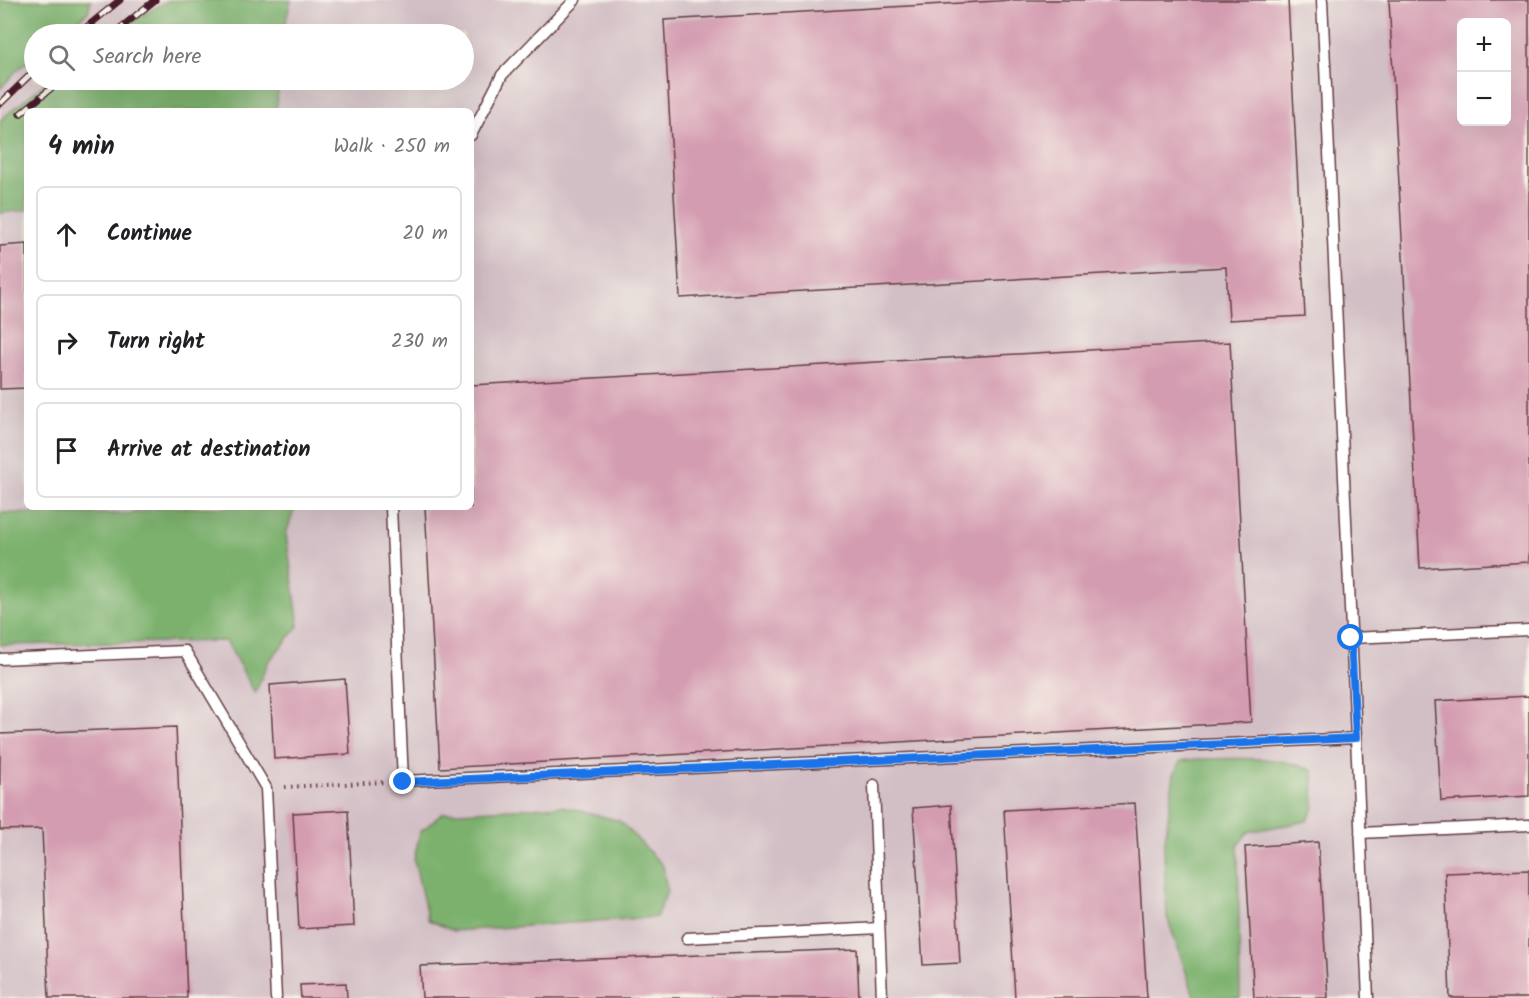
<!DOCTYPE html>
<html lang="en">
<head>
<meta charset="utf-8">
<style>
  body { margin:0; font-family:Kalam,sans-serif; background:#f6f6f6; color:#202124 }
  .controls { position:absolute; right:18px; top:18px; display:grid; overflow:hidden; border-radius:9px; box-shadow:0 6px 24px #0002 }
  .controls button { width:54px; height:54px; display:grid; place-items:center; padding:0; border:0; border-bottom:2px solid #e0e0e0; background:#fff; color:#202124; font:30px sans-serif }
  .stop { position:absolute; width:18px; height:18px; margin:-14px; border:4px solid #1a73e8; border-radius:50%; background:#fff }
  .stop.end { background:#1a73e8; border-color:#fff; box-shadow:0 2px 6px #0008 }
  .list { margin:0; padding:0; list-style:none }
  h2 { display:flex; justify-content:space-between; align-items:center; height:78px; margin:0; padding:0 24px; font-size:26px }
  h2 small { font-size:20px; font-weight:400; color:#757577 }
  .list li { display:grid; grid-template-columns:39px 1fr auto; gap:18px; align-items:center; box-sizing:border-box; height:96px; margin:0 12px 12px; padding:0 12px; border:2px solid #e0e0e0; border-radius:9px }
  .list b { display:block; font-size:22px; white-space:nowrap }
  .list em { font-size:20px; font-style:normal; color:#757577 }
  .icon { flex:none; width:33px; height:33px; fill:none; stroke:currentColor; stroke-width:2; stroke-linecap:round; stroke-linejoin:round }
  .map { position:relative; flex:none; width:1529px; height:998px; overflow:hidden }
  .search { position:absolute; background:#fff; box-shadow:0 6px 24px #0002; left:24px; top:24px; width:450px; height:66px; display:flex; align-items:center; gap:15px; box-sizing:border-box; padding:0 21px; border-radius:33px; color:#757577; font-size:22px }
  .panel { position:absolute; background:#fff; box-shadow:0 6px 24px #0002; left:24px; top:108px; width:450px; height:402px; border-radius:9px }
  .map>svg:first-child { display:block }
  .industrial { fill:#d2bec5; fill-rule:evenodd }
  .forest { fill:#7cb16d; stroke:#63684c; stroke-width:1.5 }
  .building { fill:#d49cb1; fill-rule:evenodd }
  .lines { fill:none; stroke-linecap:round; stroke-linejoin:round }
  .service-casing { stroke:#633d43; stroke-width:13 }
  .path { stroke:#633d43; stroke-width:4; stroke-dasharray:1.5 4.5; stroke-linecap:butt }
  .service { stroke:#fff; stroke-width:10 }
  .rail-casing { stroke:#4a1f2b; stroke-width:7 }
  .rail { stroke:#f7f3e8; stroke-width:4.5; stroke-dasharray:14; stroke-linecap:butt }
  .route { stroke:#1a73e8; stroke-width:8 }
</style>
</head>
<body>
<div class="map">
<svg width="1529" height="998" viewBox="0 0 1529 998">
  <rect width="100%" height="100%" fill="#f7f3e8"/>
  <filter id="ink" filterUnits="userSpaceOnUse"><feTurbulence type="fractalNoise" baseFrequency=".0167" numOctaves="2"/><feDisplacementMap in="SourceGraphic" scale="12" xChannelSelector="R" yChannelSelector="G"/><feConvolveMatrix kernelMatrix="1 2 1 2 8 2 1 2 1" color-interpolation-filters="sRGB"/></filter>
  <filter id="wash" filterUnits="userSpaceOnUse"><feTurbulence type="fractalNoise" baseFrequency=".008" numOctaves="4" result="noise"/><feDisplacementMap in="SourceGraphic" scale="24" xChannelSelector="R" yChannelSelector="G"/><feGaussianBlur stdDeviation="1.35" result="paint"/><feColorMatrix in="noise" values="0 0 0 0 0 0 0 0 0 0 0 0 0 0 0 0 0 1.4 0 .05"/><feComposite in="paint" operator="in"/></filter>
  <g filter="url(#wash)">
    <rect width="100%" height="100%" fill="#efe6cc"/>
    <path class="industrial" d="M 0,0 L 1529,0 L 1529,998 L 0,998 ZM 1462,22 L 1506,22 L 1506,122 L 1462,122 ZM 34,34 L 464,34 L 464,80 L 34,80 ZM 27,111 L 471,111 L 471,507 L 27,507 Z"/>
    <path class="forest" d="M 0,0 L 91,0 L 88,12 L 61,34 L 34,34 L 34,56 L 16,71 L 0,89 Z
      M 169,0 L 291,0 L 283,34 L 110,34 Z
      M 49,80 L 279,80 L 276,111 L 27,111 L 27,210 L 0,213 L 0,120 Z
      M 167,507 L 295,507 L 286,534 L 299,626 L 268,662 L 255,693 L 226,641 L 0,645 L 0,513 L 127,514 Z
      M 1197,759 C 1235,759 1277,754 1313,771 L 1314,808 L 1307,821 L 1248,832 L 1238,845 L 1240,998 L 1195,998 L 1167,917 L 1164,848 L 1174,774 L 1181,761 Z
      M 562,806 L 620,821 L 663,866 L 667,892 L 656,917 L 454,931 L 428,920 L 414,860 L 420,832 L 443,813 Z"/>
    <g id="blocks">
      <path class="building" d="M 1014,0 L 1288,0 L 1305,316 L 1229,320 L 1226,267 L 680,298 L 664,20 Z
        M 1389,0 L 1529,0 L 1529,562 L 1420,568 ZM 1462,22 L 1506,22 L 1506,122 L 1462,122 Z
        M 27,244 L 27,388 L 0,389 L 0,246 Z
        M 1230,342 L 1251,722 L 440,768 L 425,507 L 471,507 L 471,385 Z
        M 345,679 L 350,754 L 274,759 L 270,685 Z
        M 1529,696 L 1529,796 L 1441,801 L 1435,701 Z
        M 176,727 L 187,998 L 49,998 L 42,829 L 0,830 L 0,734 Z
        M 1135,803 L 1147,998 L 1015,998 L 1004,810 Z
        M 951,805 L 960,963 L 923,965 L 913,808 Z
        M 348,810 L 354,926 L 299,929 L 293,813 Z
        M 1318,842 L 1328,998 L 1254,998 L 1245,847 Z
        M 1529,870 L 1529,998 L 1450,998 L 1445,873 Z
        M 857,949 L 859,998 L 422,998 L 420,966 Z
        M 346,983 L 347,998 L 301,998 L 300,985 Z"/>
    </g>
  </g>
  <g filter="url(#ink)">
    <use href="#blocks" fill-opacity="0" stroke="#633d43" stroke-width="1.5"/>
    <g class="lines">
      <g class="service-casing">
        <path id="service" d="M 1322,0 L 1368,998
          M 471,135 L 502,75 L 575,0
          M 391,507 L 403,781 L 1356,738
          M 1351,638 L 1529,630
          M 0,659 L 185,651 L 266,788 L 276,998
          M 874,785 L 882,998
          M 1360,833 L 1529,825
          M 687,938 L 879,928"/>
      </g>
      <path class="path" d="M 285,787 L 385,782"/>
      <use href="#service" class="service"/>
      <g class="rail-casing">
        <path id="rail" d="M 78,34 L 120,0
          M 113,34 L 155,0
          M 0,104 L 34,71
          M 20,114 L 61,80"/>
      </g>
      <use href="#rail" class="rail"/>
    </g>
  </g>
  <g class="lines" filter="url(#ink)">
    <path class="route" d="M 403,782 L 1356,738 L 1351,638"/>
  </g>
</svg>
<div class="controls">
<button>+</button>
<button>−</button>
</div>
<div class="stop" style="left:1351px;top:638px"></div>
<div class="stop end" style="left:403px;top:782px"></div>
<div class="search"><svg class="icon" aria-label="search" viewBox="0 0 24 24"><circle cx="10" cy="10" r="6"/><path d="M15 15l6 6"/></svg>Search here</div>
<section class="panel">
<h2>4 min<small>Walk · 250 m</small></h2>
<ul class="list">
<li><svg class="icon" aria-label="ahead" viewBox="0 0 24 24"><path d="M12 20V5M6 11l6-6 6 6"/></svg><div><b>Continue</b></div><em>20 m</em></li>
<li><svg class="icon" aria-label="right" viewBox="0 0 24 24"><path d="M7 20v-9h11M14 6l5 5-5 5"/></svg><div><b>Turn right</b></div><em>230 m</em></li>
<li><svg class="icon" aria-label="arrive" viewBox="0 0 24 24"><path d="M6 21V4h12l-3 4 3 4H6"/></svg><div><b>Arrive at destination</b></div></li>
</ul>
</section>
</div>
</body>
</html>
